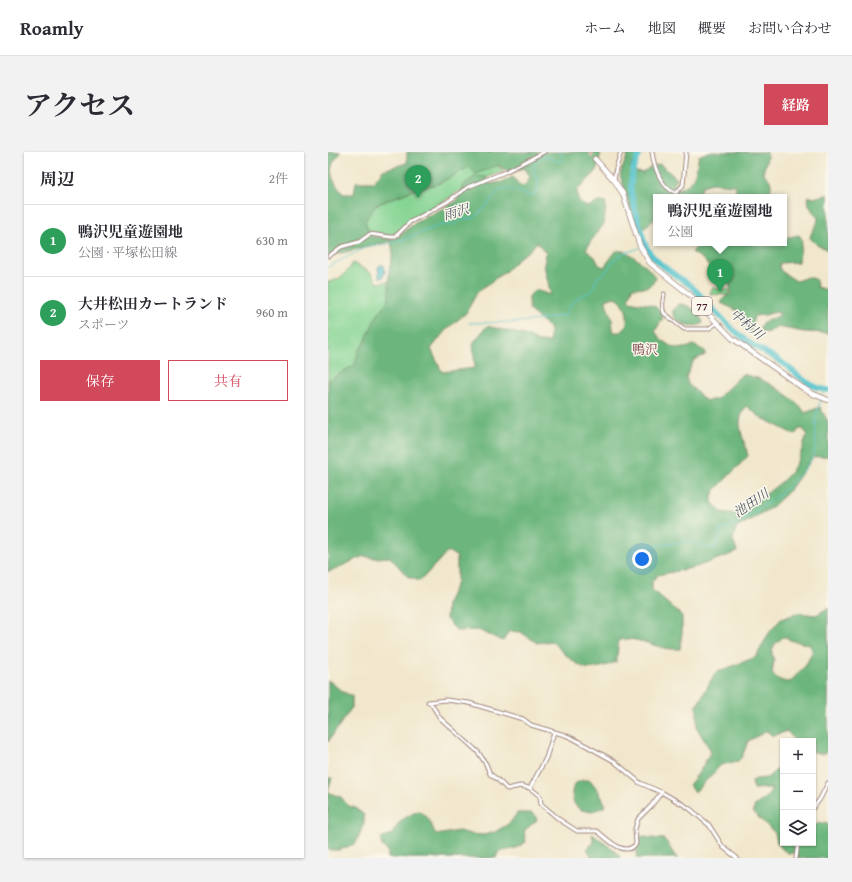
<!DOCTYPE html>
<html lang="ja">
<head>
<meta charset="utf-8">
<style>
  body { margin:0; font-family:"Gentium Book Plus","Noto Serif JP",serif; background:#f2f2f3; color:#2b2b33 }
  .controls { position:absolute; right:12px; bottom:12px; display:grid; overflow:hidden; border-radius:0px; box-shadow:0 1px 3px #0004 }
  .controls button { width:36px; height:36px; display:grid; place-items:center; padding:0; border:0; border-bottom:1px solid #e1e1e2; background:#fff; color:#2b2b33; font:20px sans-serif }
  .you { position:absolute; left:314px; top:407px; width:14px; height:14px; margin:-10px; border:3px solid #fff; border-radius:50%; background:#1a73e8; box-shadow:0 0 0 6px #1a73e833 }
  .badge { display:grid; place-items:center; width:26px; height:26px; border-radius:50%; background:#d1495b; color:#fff; font-size:13px; font-weight:700 }
  .pin { position:absolute; translate:-50% -33px; filter:drop-shadow(0 1px 2px #0008) }
  .pin::after { content:''; position:absolute; top:21px; width:14px; height:12px; background:inherit; clip-path:polygon(0 0,100% 0,50% 100%) }
  .popup { position:absolute; left:325px; top:42px; width:134px; height:52px; box-sizing:border-box; display:grid; place-content:center; border-radius:0px; background:#fff; filter:drop-shadow(0 1px 3px #0005); font-size:13px; white-space:nowrap; color:#7c7c81 }
  .popup b { font-size:15px; color:#2b2b33 }
  .popup::after { content:''; position:absolute; left:50%; top:100%; margin-left:-8px; border:8px solid transparent; border-top-color:#fff }
  .list { margin:0; padding:0; list-style:none }
  h2 { display:flex; justify-content:space-between; align-items:center; height:52px; margin:0; padding:0 16px; font-size:17px }
  h2 small { font-size:13px; font-weight:400; color:#7c7c81 }
  .list li { display:grid; grid-template-columns:26px 1fr auto; gap:12px; align-items:center; box-sizing:border-box; height:72px; padding:0 16px; border-top:1px solid #e1e1e2 }
  .list b { display:block; font-size:15px; white-space:nowrap }
  .list p { margin:0; font-size:13px; white-space:nowrap; color:#7c7c81 }
  .list em { font-size:13px; font-style:normal; color:#7c7c81 }
  .actions { display:flex; gap:8px; padding:12px 16px }
  .actions a { flex:1; padding:9px 0; border:1px solid #d1495b; border-radius:0px; text-align:center; font-size:14px; color:#d1495b }
  .actions .main { background:#d1495b; color:#fff }
  .icon { flex:none; width:22px; height:22px; fill:none; stroke:currentColor; stroke-width:2; stroke-linecap:round; stroke-linejoin:round }
  .map { position:relative; flex:none; width:500px; height:706px; overflow:hidden; border-radius:0px }
  header { display:flex; align-items:center; gap:24px; box-sizing:border-box; height:56px; padding:0 20px; background:#fff; border-bottom:1px solid #e1e1e2 }
  header strong { font-size:19px }
  nav { display:flex; gap:22px; margin-inline-start:auto; font-size:14px }
  .intro { display:flex; align-items:center; justify-content:space-between; box-sizing:border-box; height:96px; padding:0 24px }
  h1 { margin:0; font-size:28px }
  .button { padding:10px 18px; border-radius:0px; background:#d1495b; color:#fff; font-size:14px; font-weight:700 }
  main { display:flex; gap:24px; padding:0 24px }
  aside { flex:1; background:#fff; border-radius:0px; box-shadow:0 1px 3px #0004 }
  .map>svg:first-child { display:block }
  .green { fill:#85d493; stroke:#687a5f }
  .forest { fill:#6cb67d; stroke:#5b6a54; fill-rule:evenodd }
  .water { fill:#57c4cd; stroke:#50727c }
  .lines { fill:none; stroke-linecap:round; stroke-linejoin:round }
  .stream { stroke:#57c4cd; stroke-width:1 }
  .river { stroke:#57c4cd; stroke-width:5.5 }
  .primary-tunnel { stroke:#d0bfac; stroke-width:4.5; stroke-dasharray:4.5 2; stroke-linecap:butt }
  .street-casing { stroke:#9e837c; stroke-width:5 }
  .primary-casing { stroke:#9e837c; stroke-width:6 }
  .street { stroke:#fff; stroke-width:3 }
  .primary { stroke:#fff; stroke-width:4.5 }
  .labels { text-anchor:middle; dominant-baseline:central; stroke-width:3; stroke-linejoin:round; paint-order:stroke }
  .shield { fill:#fbf7ec; stroke:#7f6065; stroke-width:1 }
  .shield-label { font-size:11px; font-weight:bold; fill:#4a1f2b }
  .water-label { font-size:13px; font-style:italic; fill:#4f5964; stroke:#fbf7ec }
  .neighbourhood-label { font-size:13px; fill:#7b474a; stroke:#fbf7ec }
</style>
</head>
<body>
<header>
<strong>Roamly</strong>
<nav><a>ホーム</a><a>地図</a><a>概要</a><a>お問い合わせ</a></nav>
</header>
<div class="intro"><h1>アクセス</h1><a class="button">経路</a></div>
<main>
<aside>
<h2>周辺<small>2件</small></h2>
<ul class="list">
<li><span class="badge" style="background:#2e9e5b">1</span><div><b>鴨沢児童遊園地</b><p>公園 · 平塚松田線</p></div><em>630 m</em></li>
<li><span class="badge" style="background:#2e9e5b">2</span><div><b>大井松田カートランド</b><p>スポーツ</p></div><em>960 m</em></li>
</ul>
<div class="actions"><a class="main">保存</a><a>共有</a></div>
</aside>
<div class="map">
<svg width="500" height="706" viewBox="0 0 500 706">
  <rect width="100%" height="100%" fill="#fbf7ec"/>
  <filter id="ink" filterUnits="userSpaceOnUse"><feTurbulence type="fractalNoise" baseFrequency=".025" numOctaves="2"/><feDisplacementMap in="SourceGraphic" scale="8" xChannelSelector="R" yChannelSelector="G"/><feConvolveMatrix kernelMatrix="1 2 1 2 8 2 1 2 1" color-interpolation-filters="sRGB"/></filter>
  <filter id="wash" filterUnits="userSpaceOnUse"><feTurbulence type="fractalNoise" baseFrequency=".012" numOctaves="4" result="noise"/><feDisplacementMap in="SourceGraphic" scale="16" xChannelSelector="R" yChannelSelector="G"/><feGaussianBlur stdDeviation="0.9" result="paint"/><feColorMatrix in="noise" values="0 0 0 0 0 0 0 0 0 0 0 0 0 0 0 0 0 1.4 0 .05"/><feComposite in="paint" operator="in"/></filter>
  <g filter="url(#wash)">
    <rect width="100%" height="100%" fill="#f1e7cc"/>
    <path class="green" d="M 164,9 L 176,19 L 138,34 L 121,46 L 85,66 L 66,82 L 59,83 L 38,79 L 35,68 L 44,55 L 59,45 L 139,13 Z
      M 25,111 L 43,121 L 49,131 L 66,129 L 62,153 L 30,213 L 0,235 L 0,130 C 12,129 19,120 25,111 Z
      M 384,136 L 401,138 L 400,143 L 382,142 Z"/>
    <path class="forest" d="M 0,0 L 12,0 C 11,5 7,6 5,11 C 0,23 8,33 15,42 L 26,42 L 28,30 L 46,30 L 55,18 L 79,11 L 79,0 L 273,0 L 268,20 L 249,38 C 249,47 251,52 260,55 L 270,50 L 278,50 L 276,72 L 263,89 L 258,98 L 267,105 L 271,113 L 276,115 L 288,99 C 291,99 294,98 297,100 C 308,105 323,117 328,127 L 320,135 L 304,136 L 300,148 C 315,155 328,146 335,166 L 327,179 C 332,188 345,199 356,196 C 359,196 363,194 365,193 L 377,199 L 377,203 L 366,208 L 358,225 L 360,232 L 378,249 L 389,247 L 411,225 L 415,222 C 421,224 428,225 434,228 C 446,234 471,249 477,261 L 492,255 L 500,270 L 500,304 L 485,305 L 461,339 L 444,355 L 408,376 L 405,388 L 409,400 L 368,415 L 330,423 L 324,429 L 324,438 L 354,464 L 354,480 L 352,497 C 347,497 341,497 336,496 C 319,492 309,485 291,488 L 288,510 C 281,513 265,518 258,516 C 246,513 232,497 223,489 L 209,491 L 193,480 L 181,479 L 175,489 L 150,478 L 129,479 L 118,467 L 119,451 L 129,430 L 129,405 L 120,399 L 92,429 L 80,425 L 62,405 L 47,406 L 36,404 L 0,420 L 0,228 L 27,213 L 31,198 L 37,190 L 47,167 L 61,147 L 61,119 L 65,101 L 63,89 L 0,104 ZM 170,13 L 181,20 L 197,16 L 202,25 L 198,33 L 192,34 L 185,25 L 174,30 L 162,32 L 158,25 L 148,24 L 137,32 L 128,50 L 90,69 L 66,87 L 42,84 L 37,69 L 48,53 L 88,37 L 110,32 L 141,15 L 148,22 ZM 209,90 L 218,101 L 216,113 L 223,143 L 207,138 L 201,144 L 201,158 L 222,176 L 222,190 L 210,190 L 200,184 L 159,174 L 145,191 L 147,216 L 114,220 L 103,197 L 117,179 L 138,161 L 150,139 L 178,119 L 193,104 L 202,98 ZM 286,145 C 300,146 307,184 286,180 C 284,175 285,171 284,167 C 282,160 278,154 278,148 ZM 419,254 L 432,265 L 467,283 L 471,277 L 475,277 L 479,282 C 475,295 471,309 463,320 C 453,333 424,352 409,362 L 393,360 L 384,350 L 384,344 L 387,338 L 420,304 C 416,285 405,270 419,254 Z
      M 301,0 L 311,0 L 302,16 L 309,20 L 314,21 L 321,16 L 332,12 L 349,27 L 345,33 L 350,37 C 368,32 367,20 371,4 L 380,0 L 439,0 L 439,6 L 435,21 C 445,29 444,33 441,45 L 409,45 L 407,33 L 384,31 L 374,34 L 372,41 L 375,45 L 328,45 L 328,66 L 316,76 L 310,76 L 305,65 L 292,23 L 294,17 Z
      M 498,43 L 500,43 L 500,98 L 489,93 L 482,86 C 483,78 490,74 490,66 C 485,59 478,53 481,44 L 485,46 Z
      M 471,83 L 474,87 C 474,95 471,102 471,110 L 452,111 L 451,115 L 453,119 L 468,129 L 480,125 L 487,127 L 489,132 L 488,135 L 500,138 L 500,181 L 476,180 L 449,175 L 441,180 L 433,181 L 432,176 L 434,171 L 453,163 L 448,160 L 437,163 L 426,164 C 424,169 425,177 422,181 L 415,173 L 410,159 L 393,151 L 396,146 L 403,141 L 401,131 L 397,122 L 384,119 L 376,108 L 364,100 L 368,96 L 369,91 L 456,91 L 456,86 Z
      M 351,152 C 362,152 372,161 375,171 C 363,180 332,165 351,152 Z
      M 500,456 L 500,600 L 493,602 L 485,600 L 485,589 L 467,589 L 459,579 L 445,584 L 439,579 L 420,589 L 414,605 L 410,609 L 393,613 L 367,640 L 361,633 L 372,619 L 383,599 L 369,576 L 369,554 L 387,521 L 428,505 L 441,481 L 453,467 L 470,461 L 488,463 ZM 455,485 L 458,485 L 462,488 L 482,493 L 485,500 L 477,514 L 462,530 C 454,530 448,527 444,520 L 446,509 L 444,502 L 444,498 L 447,492 Z
      M 0,528 L 15,540 L 24,544 L 24,555 L 0,590 Z
      M 455,612 L 455,691 L 485,691 L 485,675 L 491,671 L 500,672 L 500,706 L 469,706 L 467,701 L 460,701 L 454,697 L 449,690 L 447,681 L 425,660 L 427,653 C 434,649 442,645 443,636 L 425,637 L 424,629 L 428,627 L 439,626 Z
      M 0,626 L 4,626 L 0,638 L 2,641 L 13,645 L 20,654 L 26,655 L 36,663 L 36,671 L 28,691 L 12,698 L 0,698 Z
      M 255,628 L 262,628 L 270,638 L 277,652 L 276,655 C 262,662 244,661 244,641 C 244,638 245,635 247,632 C 249,630 252,629 255,628 Z
      M 90,659 C 101,662 103,674 108,683 L 131,679 L 143,682 L 156,683 L 167,680 L 182,671 L 189,661 L 203,661 L 207,663 L 209,668 L 196,679 L 198,690 L 188,696 L 170,700 L 168,706 L 60,706 L 60,699 L 53,693 L 54,685 L 64,682 L 71,671 L 78,665 Z
      M 264,682 L 286,698 L 293,706 L 264,706 L 259,696 L 266,691 Z
      M 314,684 L 321,686 L 336,687 C 342,693 343,701 350,706 L 308,706 L 311,690 Z"/>
    <path class="water" d="M 52,113 L 56,113 L 57,120 L 54,126 L 51,126 L 50,115 Z"/>
    <g class="lines">
      <path class="stream" d="M 0,115 L 40,94 L 59,92 L 74,88 L 113,73 L 124,73 L 136,67 L 146,66 L 160,52 L 171,38 L 179,36 L 204,44 L 207,42 L 211,31 C 205,20 202,12 215,4 C 222,5 230,11 234,10 L 235,8 L 232,0
        M 141,171 L 191,170 L 211,168 L 237,163 C 243,149 250,144 264,139 L 269,126 L 277,121 L 285,109 L 296,101 L 312,96
        M 494,243 L 496,238
        M 301,400 L 324,394 L 360,389 L 376,395 L 388,396 L 393,378 C 417,370 480,326 486,301 C 489,289 487,276 488,264 C 489,258 492,252 493,247"/>
      <path class="river" d="M 313,0 C 297,27 303,44 311,72 C 314,80 315,89 319,96 C 328,113 349,123 364,135 C 383,153 399,175 420,190 C 430,197 442,202 452,209 C 468,220 480,236 500,238"/>
    </g>
  </g>
  <g filter="url(#ink)">
    <g class="lines">
      <path class="primary-tunnel" d="M 260,0 L 267,7"/>
      <g class="street-casing">
        <path id="street" d="M 324,0 C 326,15 333,36 348,41 L 355,33 L 358,0
          M 286,28 L 288,16 L 293,0
          M 1,104 L 13,95 L 31,90 L 42,82 L 62,85 L 66,85 L 70,82 L 82,70 L 119,50 L 140,35 L 177,20 L 216,0
          M 336,142 C 335,149 333,155 336,161 L 356,177 L 380,177 L 389,171
          M 100,550 L 118,548 L 141,551 L 195,567 L 203,573 L 237,583 L 246,587 L 286,609 L 312,631 L 335,641 L 361,656 L 381,673 L 395,695 L 409,706
          M 102,550 L 112,566 L 150,600 L 158,612 L 162,622 L 170,628 L 179,637 L 192,634 L 202,636 L 212,644 L 213,652 L 232,668 L 249,679 L 269,679 C 280,687 296,706 308,692 L 307,677 L 310,667 L 323,654 L 333,641
          M 202,636 L 218,606 L 226,580
          M 485,656 L 492,647 L 500,631
          M 468,706 L 470,691"/>
      </g>
      <g class="primary-casing">
        <path id="primary" d="M 267,7 L 286,28 L 295,42 L 312,94 L 322,111 L 362,143 L 404,186 L 475,236 L 483,241 L 500,248"/>
      </g>
      <use href="#street" class="street"/>
      <use href="#primary" class="primary"/>
    </g>
  </g>
  <g class="labels">
    <rect class="shield" x="364" y="145" width="20" height="18" rx="3"/>
    <g class="shield-label">
      <text x="374" y="154">77</text>
    </g>
    <g class="water-label">
      <text transform="translate(128 60) rotate(-16)">雨沢</text>
      <text transform="translate(419 172) rotate(40)">中村川</text>
      <text transform="translate(423 351) rotate(-34)">池田川</text>
    </g>
    <g class="neighbourhood-label">
      <text x="317" y="197">鴨沢</text>
    </g>
  </g>
</svg>
<div class="controls">
<button>+</button>
<button>−</button>
<button><svg class="icon" aria-label="layers" viewBox="0 0 24 24"><path d="M12 4l9 5-9 5-9-5zM3 14l9 5 9-5"/></svg></button>
</div>
<div class="you"></div>
<div class="pin badge" style="left:392px;top:140px;background:#2e9e5b">1</div>
<div class="popup"><b>鴨沢児童遊園地</b>公園</div>
<div class="pin badge" style="left:90px;top:46px;background:#2e9e5b">2</div>
</div>
</main>
</body>
</html>
